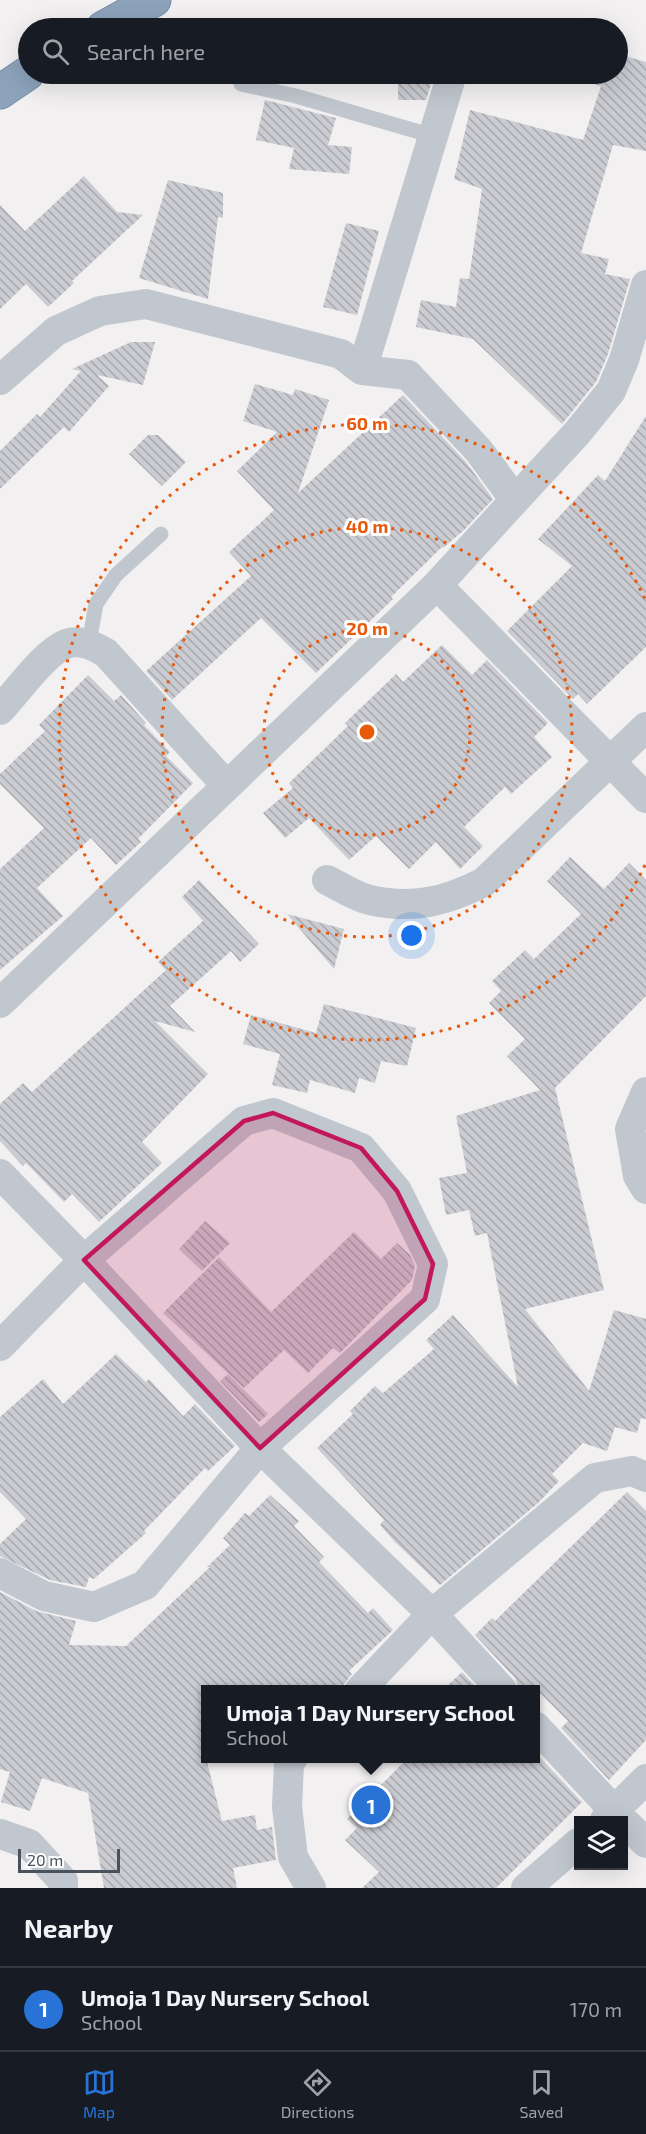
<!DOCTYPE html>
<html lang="en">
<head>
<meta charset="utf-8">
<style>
  body { margin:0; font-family:"Exo 2",sans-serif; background:#242831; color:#f1f3f6 }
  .controls { position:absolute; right:18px; bottom:18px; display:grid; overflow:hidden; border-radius:0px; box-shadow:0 6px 24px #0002 }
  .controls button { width:54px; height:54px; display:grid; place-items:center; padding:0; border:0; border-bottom:2px solid #363941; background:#171b24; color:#f1f3f6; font:30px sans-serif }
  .scale { position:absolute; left:18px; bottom:15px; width:102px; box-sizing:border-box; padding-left:6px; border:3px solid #4a535c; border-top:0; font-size:16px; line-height:21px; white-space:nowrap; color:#4a535c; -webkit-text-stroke:4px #fff; paint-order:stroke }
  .you { position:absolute; left:412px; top:936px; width:21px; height:21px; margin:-15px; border:4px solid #fff; border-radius:50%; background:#1a73e8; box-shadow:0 0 0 9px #1a73e833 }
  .badge { display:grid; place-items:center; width:39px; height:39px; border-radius:50%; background:#2873d5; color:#fff; font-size:20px; font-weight:700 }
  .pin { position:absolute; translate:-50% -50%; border:3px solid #fff; box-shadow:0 2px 6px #0006 }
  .popup { position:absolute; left:201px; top:1685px; width:339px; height:78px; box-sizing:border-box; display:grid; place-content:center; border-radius:0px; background:#171b24; filter:drop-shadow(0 2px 4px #0005); font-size:20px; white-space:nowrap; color:#9ea1a6 }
  .popup b { font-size:22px; color:#f1f3f6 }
  .popup::after { content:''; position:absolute; left:50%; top:100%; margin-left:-12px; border:12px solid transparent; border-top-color:#171b24 }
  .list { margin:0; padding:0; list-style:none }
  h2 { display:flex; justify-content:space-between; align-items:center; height:78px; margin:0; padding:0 24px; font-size:26px }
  h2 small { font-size:20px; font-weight:400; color:#9ea1a6 }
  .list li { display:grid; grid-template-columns:39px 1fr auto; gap:18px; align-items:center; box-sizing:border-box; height:84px; padding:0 24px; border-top:2px solid #363941 }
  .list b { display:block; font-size:22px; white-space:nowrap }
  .list p { margin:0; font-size:20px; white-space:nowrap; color:#9ea1a6 }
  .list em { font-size:20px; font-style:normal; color:#9ea1a6 }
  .icon { flex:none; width:33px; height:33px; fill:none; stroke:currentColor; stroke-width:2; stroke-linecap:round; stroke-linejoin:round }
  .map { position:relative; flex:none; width:646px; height:1888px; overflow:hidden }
  .search { position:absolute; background:#171b24; box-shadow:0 6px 24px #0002; left:18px; right:18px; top:18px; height:66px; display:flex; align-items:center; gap:15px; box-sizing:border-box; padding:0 21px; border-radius:33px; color:#9ea1a6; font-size:22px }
  .sheet { height:162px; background:#171b24 }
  nav { display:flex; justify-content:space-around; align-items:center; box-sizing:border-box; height:84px; border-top:2px solid #363941; background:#171b24; font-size:16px; color:#9ea1a6 }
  nav a { display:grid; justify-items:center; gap:3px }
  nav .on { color:#2873d5 }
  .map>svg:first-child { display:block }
  .building { fill:url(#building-back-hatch) }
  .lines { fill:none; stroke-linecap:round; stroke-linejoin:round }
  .highway-casing { stroke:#778ea6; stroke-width:35 }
  .lane { stroke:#c0c7ce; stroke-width:15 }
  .street { stroke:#c0c7ce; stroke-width:30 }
  .highway { stroke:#8ca3bb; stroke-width:33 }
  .marked { fill:#c2185b; fill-opacity:0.2; stroke:#c2185b; stroke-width:4.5; stroke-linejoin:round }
  .ring { fill:none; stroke:#e8590c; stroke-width:3; stroke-dasharray:3 6 }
  .centre { fill:#e8590c; stroke:#fff; stroke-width:3 }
  .ring-label { font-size:18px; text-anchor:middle; font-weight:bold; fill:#e8590c; stroke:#fff; stroke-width:6; stroke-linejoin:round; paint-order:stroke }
</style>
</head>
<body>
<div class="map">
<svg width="646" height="1888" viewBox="0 0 646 1888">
  <defs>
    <pattern id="building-back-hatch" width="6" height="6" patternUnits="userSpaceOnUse" patternTransform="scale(1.5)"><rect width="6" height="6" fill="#cbccd2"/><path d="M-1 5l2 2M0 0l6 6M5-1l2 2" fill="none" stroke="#a7a8ae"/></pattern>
  </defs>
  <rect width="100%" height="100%" fill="#f2f0f0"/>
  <path class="building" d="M 618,54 L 646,62 L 646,151 L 613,145 L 581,253 L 609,259 L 605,274 L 630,279 L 608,354 L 596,382 L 562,424 L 473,339 L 416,327 L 421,300 L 456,307 L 460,278 L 469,279 L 482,189 L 454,179 L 470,110 L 583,140 L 601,86 L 554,74 L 618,74 Z
    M 398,74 L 434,74 L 426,100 L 398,100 Z
    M 265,100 L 336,118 L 328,145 L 352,147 L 349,174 L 289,169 L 294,148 L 256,140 Z
    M 84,176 L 117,212 L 143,215 L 72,281 L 74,283 L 48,307 L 26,284 L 0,309 L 0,205 L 25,231 Z
    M 168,180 L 223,193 L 223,218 L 218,217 L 208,299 L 139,278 Z
    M 346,223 L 379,231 L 357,315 L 323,307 Z
    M 131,342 L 155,342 L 143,385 L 97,375 L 109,386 L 69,432 L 64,427 L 0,489 L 0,451 L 37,414 L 40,417 L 81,371 L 72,369 Z
    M 255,384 L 293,395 L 295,389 L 329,400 L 298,493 L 403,395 L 466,462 L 493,499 L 464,530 L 443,548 L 442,547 L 391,597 L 393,599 L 316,673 L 261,618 L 172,700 L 146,671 L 251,576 L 229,552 L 274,510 L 237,471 L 277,432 L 243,421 Z
    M 646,416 L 646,647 L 587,704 L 578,694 L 573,699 L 507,631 L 572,566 L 538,539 L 598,475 L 605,481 Z
    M 148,435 L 158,435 L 186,462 L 162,486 L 129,454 Z
    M 442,645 L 472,675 L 487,660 L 548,723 L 534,737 L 552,757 L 511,794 L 505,787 L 464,827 L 483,846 L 460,869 L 436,842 L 409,869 L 376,836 L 349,860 L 309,818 L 285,838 L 263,813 L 293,788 L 289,783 L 348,726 L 345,723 L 396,674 L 403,682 Z
    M 88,675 L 114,701 L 121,695 L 146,723 L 144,725 L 170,752 L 166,756 L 193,783 L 138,839 L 141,842 L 116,865 L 91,838 L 37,888 L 63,916 L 0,970 L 0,869 L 44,828 L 0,784 L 0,774 L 45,731 L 39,725 Z
    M 570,857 L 604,889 L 629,863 L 646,880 L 646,996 L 555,1088 L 604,1290 L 525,1309 L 589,1391 L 614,1310 L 646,1319 L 646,1419 L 641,1418 L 637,1433 L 615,1427 L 607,1451 L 583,1443 L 552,1474 L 559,1481 L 538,1503 L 440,1585 L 395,1542 L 380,1525 L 384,1520 L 317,1448 L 353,1414 L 350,1411 L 375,1386 L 383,1393 L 434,1349 L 426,1340 L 453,1315 L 518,1387 L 487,1233 L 475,1236 L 469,1210 L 446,1215 L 439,1178 L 467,1173 L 456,1116 L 540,1090 L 507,1056 L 525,1039 L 489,1003 L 501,991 L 492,981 L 525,950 L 534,959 L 581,914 L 547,881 Z
    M 199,880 L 259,944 L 240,962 L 231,951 L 170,1006 L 195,1032 L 155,1021 L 208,1074 L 142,1142 L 162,1163 L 99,1222 L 72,1194 L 64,1202 L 26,1163 L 23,1166 L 0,1141 L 0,1104 L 23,1083 L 32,1092 L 166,970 L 158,962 L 203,921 L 182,897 Z
    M 287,914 L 344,929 L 334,969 Z
    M 324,1004 L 416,1028 L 407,1066 L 381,1061 L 375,1083 L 359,1078 L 355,1093 L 310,1080 L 307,1093 L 272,1085 L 280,1054 L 243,1044 L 251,1015 L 316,1033 Z
    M 205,1221 L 230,1243 L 202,1271 L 179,1249 Z
    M 354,1232 L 381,1259 L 397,1243 L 410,1255 L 415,1266 L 412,1280 L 340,1353 L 333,1348 L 308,1373 L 284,1350 L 244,1388 L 163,1313 L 219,1257 L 271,1312 Z
    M 116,1354 L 146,1382 L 149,1379 L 183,1416 L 195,1404 L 235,1446 L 208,1471 L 205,1468 L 144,1531 L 146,1533 L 94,1579 L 89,1577 L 86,1587 L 50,1580 L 0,1556 L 0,1544 L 26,1519 L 0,1492 L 0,1417 L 43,1379 L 63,1404 Z
    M 228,1374 L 268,1414 L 259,1422 L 220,1381 Z
    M 627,1492 L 646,1511 L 646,1740 L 609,1780 L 561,1728 L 568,1721 L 536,1689 L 519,1689 L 515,1678 L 475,1635 L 492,1618 L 495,1621 Z
    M 270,1495 L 299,1521 L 294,1526 L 324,1557 L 319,1562 L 368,1613 L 373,1608 L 393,1630 L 349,1671 L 352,1674 L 340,1689 L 206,1689 L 206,1758 L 222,1821 L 255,1815 L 257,1830 L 272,1827 L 276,1860 L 233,1868 L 237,1888 L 104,1888 L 88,1793 L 42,1778 L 30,1811 L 1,1802 L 10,1772 L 0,1769 L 0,1592 L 36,1611 L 76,1621 L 69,1645 L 126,1646 L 210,1567 L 207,1567 L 230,1545 L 223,1538 L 245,1513 L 249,1516 Z
    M 462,1672 L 478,1689 L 444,1689 Z
    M 537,1754 L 582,1802 L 496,1888 L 362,1888 L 379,1872 L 345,1840 L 357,1828 L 347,1819 L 408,1758 L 536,1758 Z"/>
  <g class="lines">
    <g class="highway-casing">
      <path id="highway" d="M 103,28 L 154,0
        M 0,92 L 28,73"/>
    </g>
    <path class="lane" d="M 241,84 L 296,96 L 433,136
      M 89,643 L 96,604 L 116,575 L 161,534"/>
    <path class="street" d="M 362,370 L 452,74
      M 0,380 L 56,331 L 100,311 L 146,304 L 341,354 L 362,370 L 408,375 L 479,451 L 515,500 L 437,585 L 0,1003
      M 515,500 L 577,433 L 611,391 L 624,360 L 646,285
      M 437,585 L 646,798
      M 0,710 C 16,693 45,652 66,644 C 81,639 94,646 106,653 L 227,786
      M 327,880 C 341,887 356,897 370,900 C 413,910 447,901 484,882 L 646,727
      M 646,1092 L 630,1129 L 638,1176 L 646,1189
      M 0,1174 L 84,1260 L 260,1448 L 432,1614 L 502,1690
      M 0,1346 L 84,1260 L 244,1121 L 273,1113 L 361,1148 L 397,1191 L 433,1264 L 425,1299 L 260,1448 L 145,1585 L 94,1607 L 44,1596 L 0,1573
      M 360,1690 L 432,1614 L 595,1478 L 632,1471 L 646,1477
      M 536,1727 L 623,1820
      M 293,1758 L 289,1763 L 287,1807 L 293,1857 L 311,1888
      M 605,1820 L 646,1779
      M 624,1821 L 646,1843
      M 0,1834 L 29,1844 L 63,1881 L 63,1888
      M 526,1888 L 578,1843"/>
    <use href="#highway" class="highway"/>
  </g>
  <path class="marked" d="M 273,1113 L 361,1148 L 397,1191 L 433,1264 L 425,1299 L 260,1448 L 84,1260 L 244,1121 Z"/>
  <g class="ring">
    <circle cx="367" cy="732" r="103"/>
    <circle cx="367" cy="732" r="205"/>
    <path d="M645 865A308 308 0 1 1 645 599"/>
  </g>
  <circle cx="367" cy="732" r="9" class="centre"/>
  <g class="ring-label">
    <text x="367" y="430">60 m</text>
    <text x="367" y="533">40 m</text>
    <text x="367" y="635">20 m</text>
  </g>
</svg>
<div class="controls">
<button><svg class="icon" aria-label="layers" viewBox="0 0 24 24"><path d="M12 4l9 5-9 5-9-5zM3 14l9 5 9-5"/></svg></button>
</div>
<div class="scale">20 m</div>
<div class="you"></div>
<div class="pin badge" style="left:371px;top:1805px">1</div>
<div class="popup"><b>Umoja 1 Day Nursery School</b>School</div>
<div class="search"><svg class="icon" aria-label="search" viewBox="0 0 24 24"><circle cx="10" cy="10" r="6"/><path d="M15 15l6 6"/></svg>Search here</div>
</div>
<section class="sheet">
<h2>Nearby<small></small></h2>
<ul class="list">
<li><span class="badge">1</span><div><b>Umoja 1 Day Nursery School</b><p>School</p></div><em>170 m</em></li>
</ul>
</section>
<nav>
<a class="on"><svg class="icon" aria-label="map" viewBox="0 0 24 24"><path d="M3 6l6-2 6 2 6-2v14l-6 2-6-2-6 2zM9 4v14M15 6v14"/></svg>Map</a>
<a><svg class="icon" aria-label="directions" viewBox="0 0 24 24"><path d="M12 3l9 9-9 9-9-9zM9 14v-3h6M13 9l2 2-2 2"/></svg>Directions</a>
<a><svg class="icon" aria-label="saved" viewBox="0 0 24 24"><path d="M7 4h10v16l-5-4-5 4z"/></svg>Saved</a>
</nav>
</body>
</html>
